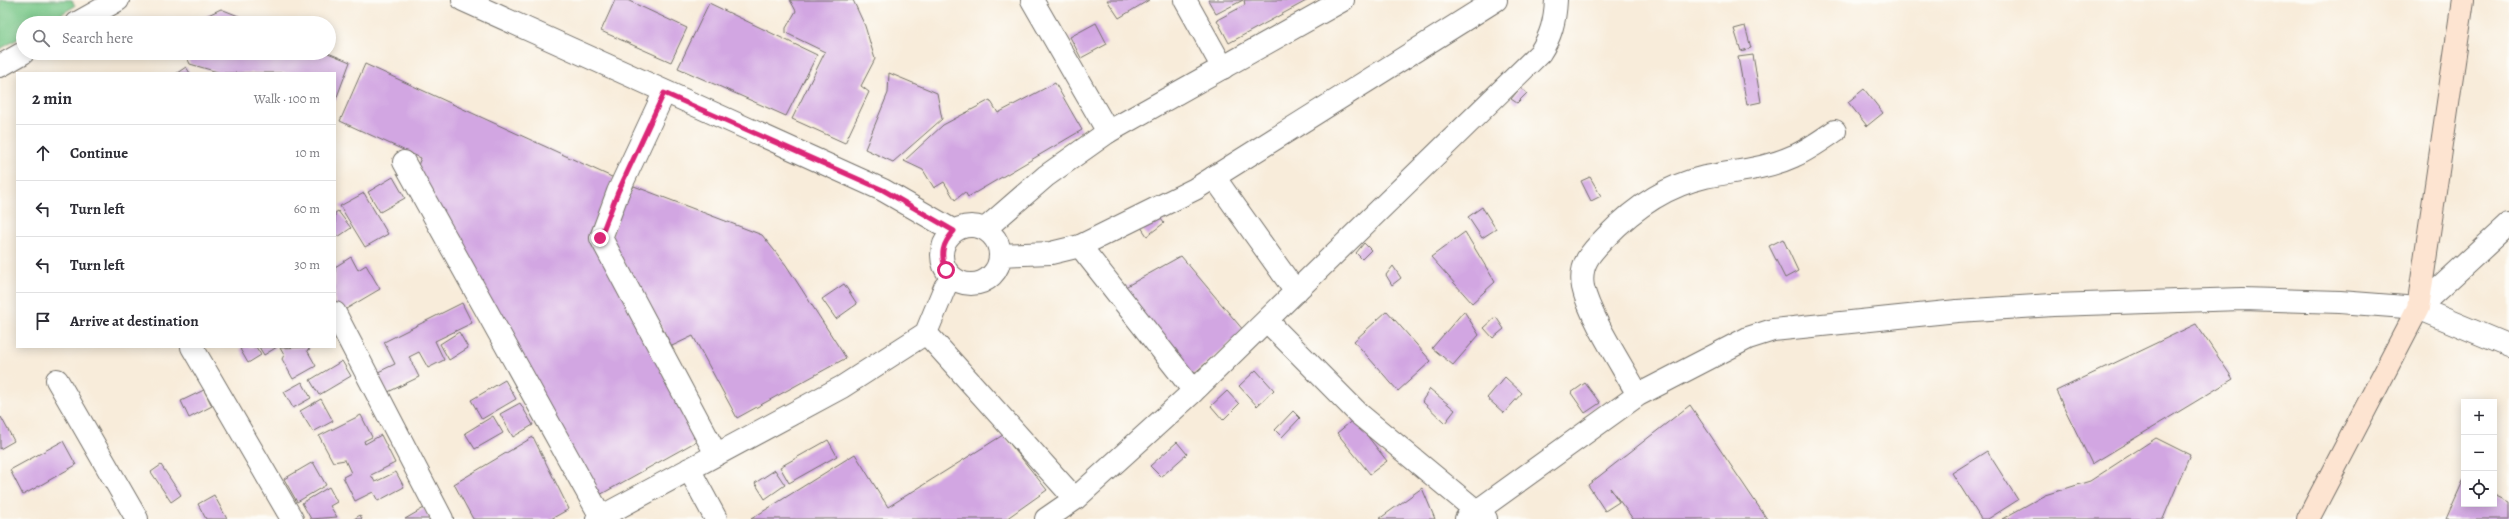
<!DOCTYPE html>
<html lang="en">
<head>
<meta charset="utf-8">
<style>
  body { margin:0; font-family:Alegreya,serif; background:#f2f2f3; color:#2b2b33 }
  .controls { position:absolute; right:12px; bottom:12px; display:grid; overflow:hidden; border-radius:0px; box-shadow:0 2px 10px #0003 }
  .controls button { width:36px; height:36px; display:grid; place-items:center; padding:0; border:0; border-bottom:1px solid #e1e1e2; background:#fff; color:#2b2b33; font:20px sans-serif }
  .stop { position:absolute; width:12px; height:12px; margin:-9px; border:3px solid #db2777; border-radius:50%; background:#fff }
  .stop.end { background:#db2777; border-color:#fff; box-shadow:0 1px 4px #0008 }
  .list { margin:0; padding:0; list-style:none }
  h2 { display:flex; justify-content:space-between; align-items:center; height:52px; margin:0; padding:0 16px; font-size:17px }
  h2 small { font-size:13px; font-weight:400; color:#7c7c81 }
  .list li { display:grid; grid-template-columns:26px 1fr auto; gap:12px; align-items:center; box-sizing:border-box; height:56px; padding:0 16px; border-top:1px solid #e1e1e2 }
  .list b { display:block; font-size:15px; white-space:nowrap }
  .list em { font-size:13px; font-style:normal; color:#7c7c81 }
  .icon { flex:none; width:22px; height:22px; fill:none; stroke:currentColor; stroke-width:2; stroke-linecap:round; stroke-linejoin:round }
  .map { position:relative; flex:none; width:2509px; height:519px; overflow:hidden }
  .search { position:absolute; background:#fff; box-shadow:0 2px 10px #0003; left:16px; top:16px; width:320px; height:44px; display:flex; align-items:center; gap:10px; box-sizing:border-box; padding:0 14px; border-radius:22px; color:#7c7c81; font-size:15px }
  .panel { position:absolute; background:#fff; box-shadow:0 2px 10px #0003; left:16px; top:72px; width:320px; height:276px; border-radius:0px }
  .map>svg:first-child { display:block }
  .green { fill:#79c889; stroke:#527a5a }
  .building { fill:#d2a6e2 }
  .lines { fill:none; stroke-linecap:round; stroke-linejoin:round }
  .minor-casing { stroke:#736f68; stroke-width:24 }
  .tertiary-casing { stroke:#736f68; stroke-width:24 }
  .secondary-casing { stroke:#736f68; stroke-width:24 }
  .minor { stroke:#fff; stroke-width:22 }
  .tertiary { stroke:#fff; stroke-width:22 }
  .secondary { stroke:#fde4d1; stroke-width:22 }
  .route { stroke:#db2777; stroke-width:5 }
</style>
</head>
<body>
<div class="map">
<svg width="2509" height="519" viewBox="0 0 2509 519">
  <rect width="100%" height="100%" fill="#fdfcf7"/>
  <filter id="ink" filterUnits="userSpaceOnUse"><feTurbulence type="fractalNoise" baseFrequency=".025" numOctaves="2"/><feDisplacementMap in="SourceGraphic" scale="8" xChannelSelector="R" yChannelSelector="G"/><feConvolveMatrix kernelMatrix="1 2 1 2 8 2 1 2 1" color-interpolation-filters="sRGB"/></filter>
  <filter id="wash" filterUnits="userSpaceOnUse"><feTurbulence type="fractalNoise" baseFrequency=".012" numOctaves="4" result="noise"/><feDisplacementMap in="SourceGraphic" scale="16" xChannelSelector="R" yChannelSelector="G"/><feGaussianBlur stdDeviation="0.9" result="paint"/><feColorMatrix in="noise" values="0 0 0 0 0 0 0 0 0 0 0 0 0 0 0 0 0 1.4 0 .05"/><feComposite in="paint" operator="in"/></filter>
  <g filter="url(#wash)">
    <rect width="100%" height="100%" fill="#f8ecda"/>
    <path class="green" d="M 0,0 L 72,0 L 75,6 L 46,23 L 23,23 L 23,36 L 0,49 Z"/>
    <g id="blocks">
      <path class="building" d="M 615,0 L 627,0 L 687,28 L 671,62 L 601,31 Z
        M 790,0 L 853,0 L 865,26 L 875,59 L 861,86 L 869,92 L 845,143 L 792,119 L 825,52 L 786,33 L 786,28 L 796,11 Z
        M 1107,0 L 1149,0 L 1119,18 Z
        M 1208,0 L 1243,0 L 1216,14 Z
        M 1244,0 L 1308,0 L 1229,43 L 1217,20 L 1245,5 Z
        M 709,3 L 817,55 L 786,116 L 678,68 Z
        M 221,9 L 256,23 L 191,23 Z
        M 1096,23 L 1107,44 L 1081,58 L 1070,37 Z
        M 1745,26 L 1751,48 L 1741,51 L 1734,29 Z
        M 185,53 L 328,53 L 350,62 L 335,102 L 335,73 L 221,73 L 190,64 Z
        M 1753,55 L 1761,102 L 1747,105 L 1738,57 Z
        M 365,64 L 614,178 L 590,234 L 603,254 L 697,441 L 596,497 L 416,170 L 421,158 L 340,121 Z
        M 186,67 L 190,73 L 177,73 Z
        M 889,73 L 937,93 L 942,119 L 893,162 L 865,149 L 888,93 Z
        M 1055,83 L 1082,130 L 968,197 L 965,192 L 955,200 L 944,182 L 934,188 L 923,170 L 904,161 L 943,125 L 990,100 L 998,113 Z
        M 1520,88 L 1527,93 L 1517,103 L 1511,99 Z
        M 1864,89 L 1883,113 L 1867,126 L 1848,102 Z
        M 393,177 L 405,198 L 380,212 L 368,192 Z
        M 1590,177 L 1601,196 L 1591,201 L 1581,181 Z
        M 634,186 L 762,235 L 786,265 L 846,358 L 737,418 L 693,336 L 672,346 L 630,272 L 610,242 L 621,209 Z
        M 364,193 L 388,234 L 365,247 L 340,206 Z
        M 1482,207 L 1496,229 L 1482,238 L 1468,217 Z
        M 338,211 L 351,228 L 338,237 L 335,233 L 335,213 Z
        M 1158,215 L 1164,223 L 1147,236 L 1141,227 Z
        M 1465,232 L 1495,282 L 1472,303 L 1431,257 Z
        M 1783,239 L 1798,271 L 1785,278 L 1769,246 Z
        M 1364,243 L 1371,250 L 1362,259 L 1356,253 Z
        M 1181,256 L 1244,331 L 1192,375 L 1118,291 Z
        M 351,257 L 358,270 L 366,265 L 380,289 L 341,312 L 335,303 L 335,267 Z
        M 1393,266 L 1401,278 L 1392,285 L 1386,275 Z
        M 844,284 L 857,304 L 836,319 L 822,299 Z
        M 462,303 L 472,323 L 435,341 L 444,360 L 428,368 L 419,352 L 409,357 L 419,377 L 384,394 L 374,374 L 395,364 L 384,342 Z
        M 1387,311 L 1431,361 L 1398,391 L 1354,341 Z
        M 1464,311 L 1479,335 L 1453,365 L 1432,348 Z
        M 1496,317 L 1504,329 L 1493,338 L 1484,328 Z
        M 2196,324 L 2233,379 L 2092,464 L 2056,391 Z
        M 459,332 L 468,348 L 449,360 L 440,344 Z
        M 244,347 L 256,347 L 261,355 L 248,363 L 240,349 Z
        M 259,347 L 277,347 L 264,355 Z
        M 309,347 L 310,349 L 307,350 L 316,366 L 293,379 L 282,359 L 284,355 L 280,348 Z
        M 342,361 L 351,376 L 319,395 L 310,380 Z
        M 1256,370 L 1274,390 L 1257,406 L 1239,386 Z
        M 1505,377 L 1522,393 L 1504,413 L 1487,398 Z
        M 505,380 L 516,399 L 482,419 L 471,400 Z
        M 302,382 L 311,398 L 293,408 L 284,392 Z
        M 1585,383 L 1600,403 L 1585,413 L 1571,393 Z
        M 1430,389 L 1455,410 L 1445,423 L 1422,401 Z
        M 204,390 L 212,406 L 189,418 L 181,401 Z
        M 1227,391 L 1239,404 L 1223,420 L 1211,406 Z
        M 321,399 L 333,421 L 313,432 L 300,411 Z
        M 520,403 L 533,425 L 513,437 L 500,414 Z
        M 1690,405 L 1767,519 L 1633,519 L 1610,488 L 1619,502 L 1605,511 L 1588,485 Z
        M 1293,411 L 1300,418 L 1282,437 L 1275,430 Z
        M 361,415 L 372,437 L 364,441 L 365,444 L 381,435 L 395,463 L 371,475 L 375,482 L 396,472 L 404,487 L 378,501 L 373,492 L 355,501 L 343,477 L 351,473 L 345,460 L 333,462 L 319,436 Z
        M 493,416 L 503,433 L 475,449 L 465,433 Z
        M 1,417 L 14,441 L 0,449 L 0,418 Z
        M 1354,419 L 1387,461 L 1370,474 L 1337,433 Z
        M 1003,435 L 1047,490 L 1006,519 L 751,519 L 855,454 L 888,507 Z
        M 533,437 L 569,509 L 551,519 L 473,519 L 454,484 Z
        M 2156,438 L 2190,455 L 2163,519 L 2002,519 L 2045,495 L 2090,481 Z
        M 828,440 L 837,456 L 789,483 L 780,467 Z
        M 63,441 L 76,465 L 23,495 L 10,470 Z
        M 1177,442 L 1187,454 L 1161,477 L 1150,466 Z
        M 1987,451 L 2018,500 L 1988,519 L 1981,519 L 1952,473 Z
        M 313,462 L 326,485 L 297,502 L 284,479 Z
        M 161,465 L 181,495 L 171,502 L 151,472 Z
        M 775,470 L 785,485 L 765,499 L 755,483 Z
        M 2464,479 L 2464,504 L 2494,504 L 2494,495 L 2509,502 L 2509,519 L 2446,519 Z
        M 329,487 L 337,502 L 330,506 L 337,517 L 311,519 L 302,503 Z
        M 1422,488 L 1435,519 L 1379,519 Z
        M 214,495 L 227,519 L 206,519 L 198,504 Z
        M 424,508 L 430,519 L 405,519 Z
        M 360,515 L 362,519 L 354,519 Z"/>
    </g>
  </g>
  <g filter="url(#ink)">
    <use href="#blocks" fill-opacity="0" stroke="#736f68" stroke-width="1"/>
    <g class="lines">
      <g class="minor-casing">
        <path id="minor" d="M 1032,0 L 1108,132
          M 1185,0 L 1223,68
          M 77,23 L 118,0
          M 0,66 L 23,53
          M 664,93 L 618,192 L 601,238 L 716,454
          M 404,162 L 601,517
          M 1214,177 L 1296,292
          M 1080,246 L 1194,391
          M 335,313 L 442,519
          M 1267,321 L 1359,414 L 1486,519
          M 926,333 L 1075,499
          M 192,347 L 292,519
          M 57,380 L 137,519
          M 1638,395 C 1623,367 1589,316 1583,287 C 1579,264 1591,252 1606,237 C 1634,208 1665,186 1705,177 C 1735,171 1766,169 1794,156 C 1808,150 1822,140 1835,131
          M 689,469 L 716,519
          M 597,519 L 842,387 L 926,333 L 945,287 L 953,278
          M 1046,519 L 1075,499 L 1194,391 L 1540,53 C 1551,36 1555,21 1556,0
          M 1466,519 L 1638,395 L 1748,338 L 1773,330 L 1957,311 L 2053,305 L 2242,299 L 2340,302 L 2418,308 L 2509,346"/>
      </g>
      <g class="tertiary-casing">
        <path id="tertiary" d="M 463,0 L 883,190 L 954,231
          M942 255a29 29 0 1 1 58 0a29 29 0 1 1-58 0Z
          M 985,229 L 1046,176 L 1108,132 L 1343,0
          M 1000,255 L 1051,253 L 1080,246 L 1195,189 L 1496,0
          M 2418,308 L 2509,224"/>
      </g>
      <g class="secondary-casing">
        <path id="secondary" d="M 2308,519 L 2418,308 L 2463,0"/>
      </g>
      <use href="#minor" class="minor"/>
      <use href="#tertiary" class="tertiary"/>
      <use href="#secondary" class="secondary"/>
    </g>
  </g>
  <g class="lines" filter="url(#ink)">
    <path class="route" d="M 600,238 L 618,192 L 664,93 L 883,190 L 954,231 C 942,244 940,254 946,270"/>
  </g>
</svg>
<div class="controls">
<button>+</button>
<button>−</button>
<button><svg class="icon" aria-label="locate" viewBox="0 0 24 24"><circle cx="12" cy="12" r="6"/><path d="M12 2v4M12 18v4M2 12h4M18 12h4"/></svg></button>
</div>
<div class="stop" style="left:946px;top:270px"></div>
<div class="stop end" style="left:600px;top:238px"></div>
<div class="search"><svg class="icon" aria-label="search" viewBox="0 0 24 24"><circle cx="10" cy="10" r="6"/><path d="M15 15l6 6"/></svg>Search here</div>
<section class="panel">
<h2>2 min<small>Walk · 100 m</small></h2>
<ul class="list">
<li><svg class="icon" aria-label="ahead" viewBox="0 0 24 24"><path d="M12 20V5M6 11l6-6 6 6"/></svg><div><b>Continue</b></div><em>10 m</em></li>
<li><svg class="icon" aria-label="left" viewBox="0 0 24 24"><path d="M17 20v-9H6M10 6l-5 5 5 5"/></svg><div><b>Turn left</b></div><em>60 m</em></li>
<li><svg class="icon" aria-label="left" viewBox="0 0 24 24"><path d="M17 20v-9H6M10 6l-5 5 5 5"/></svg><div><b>Turn left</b></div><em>30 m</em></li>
<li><svg class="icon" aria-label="arrive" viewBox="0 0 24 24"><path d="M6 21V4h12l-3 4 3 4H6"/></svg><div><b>Arrive at destination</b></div></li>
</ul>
</section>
</div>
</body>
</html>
